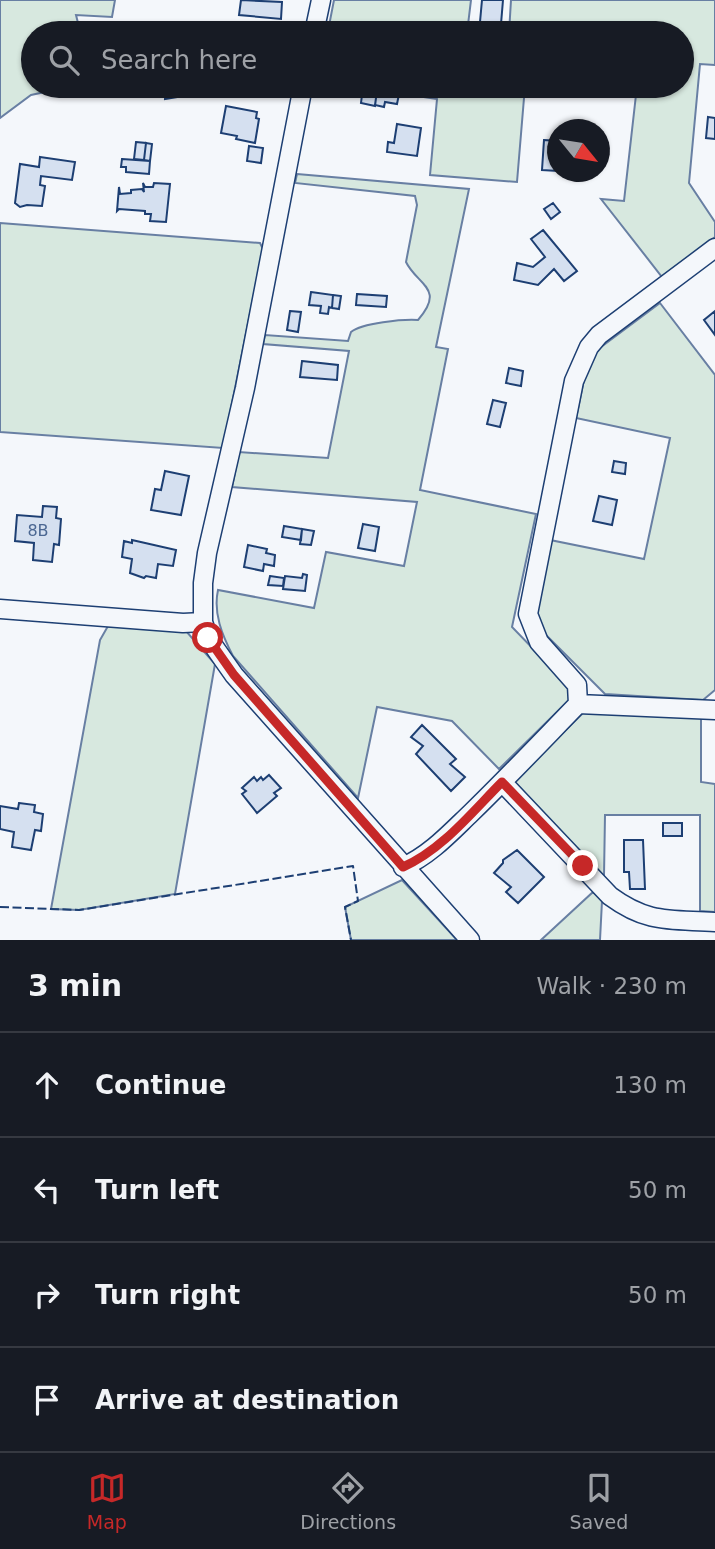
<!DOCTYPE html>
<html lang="en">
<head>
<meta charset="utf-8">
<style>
  body { margin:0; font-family:"DejaVu Sans",sans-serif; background:#20242c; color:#f1f3f6 }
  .compass { position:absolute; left:547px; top:119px; width:63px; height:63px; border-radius:50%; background:#171b24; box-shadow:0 2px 5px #0004; rotate:120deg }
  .stop { position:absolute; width:21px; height:21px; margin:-16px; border:5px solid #c62828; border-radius:50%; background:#fff }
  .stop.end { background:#c62828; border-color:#fff; box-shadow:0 2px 7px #0008 }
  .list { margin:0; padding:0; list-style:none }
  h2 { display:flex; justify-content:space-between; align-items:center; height:91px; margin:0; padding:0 28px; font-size:30px }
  h2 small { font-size:23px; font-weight:400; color:#9ea1a6 }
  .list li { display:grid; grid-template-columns:46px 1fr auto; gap:21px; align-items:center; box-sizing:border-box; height:105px; padding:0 28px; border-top:2px solid #363941 }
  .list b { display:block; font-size:26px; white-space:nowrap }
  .list em { font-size:23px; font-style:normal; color:#9ea1a6 }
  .icon { flex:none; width:38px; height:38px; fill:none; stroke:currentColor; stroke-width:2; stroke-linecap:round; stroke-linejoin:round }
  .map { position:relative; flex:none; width:715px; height:940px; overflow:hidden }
  .search { position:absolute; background:#171b24; box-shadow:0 2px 5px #0004; left:21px; right:21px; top:21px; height:77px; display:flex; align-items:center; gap:18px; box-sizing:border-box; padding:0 24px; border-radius:38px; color:#9ea1a6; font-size:26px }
  .sheet { height:511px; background:#171b24 }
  nav { display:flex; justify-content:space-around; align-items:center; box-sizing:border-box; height:98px; border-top:2px solid #363941; background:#171b24; font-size:19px; color:#9ea1a6 }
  nav a { display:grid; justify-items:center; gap:4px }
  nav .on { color:#c62828 }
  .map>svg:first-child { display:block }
  .green { fill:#d7e8df; stroke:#687fa3; stroke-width:2 }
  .building { fill:#d5e0f0; stroke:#1d3f73; stroke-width:2 }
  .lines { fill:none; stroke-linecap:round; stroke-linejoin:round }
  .minor-casing { stroke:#1d3f73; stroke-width:21 }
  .minor { stroke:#f4f7fb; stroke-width:18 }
  .fence { stroke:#1d3f73; stroke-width:2; stroke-dasharray:9 3.5; stroke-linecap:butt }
  .route { stroke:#c62828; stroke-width:9 }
  .labels { text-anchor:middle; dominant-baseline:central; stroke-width:5; stroke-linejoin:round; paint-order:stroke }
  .number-label { font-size:16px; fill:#4b6792 }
</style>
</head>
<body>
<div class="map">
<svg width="715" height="940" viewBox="0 0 715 940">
  <rect width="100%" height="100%" fill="#f4f7fb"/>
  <path class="green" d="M 0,0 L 115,0 L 112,17 L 76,15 L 78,23 L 75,33 L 33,33 L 33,86 L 73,86 L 31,95 L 0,118 Z
    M 334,0 L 471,0 L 467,33 L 325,33 L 328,31 Z
    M 511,0 L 715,0 L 715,65 L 700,64 L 689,183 L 715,222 L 715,237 L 662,277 L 601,199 L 624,201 L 637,86 L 682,86 L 682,33 L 509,33 Z
    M 350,86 L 525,86 L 517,182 L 430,175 L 437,99 Z
    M 297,174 L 469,189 L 436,347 L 448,349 L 420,490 L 536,514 L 512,627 L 569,686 L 570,699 L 499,769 L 452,721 L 377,707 L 358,798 L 233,656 C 222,635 213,613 218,590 L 314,608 L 326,552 L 404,566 L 417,502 L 232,487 L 239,452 L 328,458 L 349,351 L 263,344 L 265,335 L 348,341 L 351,332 C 362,323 403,319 418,320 C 446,288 417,285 406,262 L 417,205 L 415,196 L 295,183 Z
    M 0,223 L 260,243 L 263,249 L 223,448 L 0,432 Z
    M 660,303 L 715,375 L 715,690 L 703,700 L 605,694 L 533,622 L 550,540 L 644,559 L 670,438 L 576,418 L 589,356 Z
    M 108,626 L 186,631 L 215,664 L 175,894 L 79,910 L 51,909 L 100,640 Z
    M 584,712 L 701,718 L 701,782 L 715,784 L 715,912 L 700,911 L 700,815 L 605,815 L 604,876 L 512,783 Z
    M 402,880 L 457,940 L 351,940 L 345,907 Z
    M 593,892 L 602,901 L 600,940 L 541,940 Z"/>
  <path class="building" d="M 241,0 L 282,2 L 281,19 L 239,15 Z
    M 482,0 L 503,0 L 501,24 L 480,22 Z
    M 166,86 L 178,86 L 178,97 L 165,99 Z
    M 368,88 L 377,90 L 375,106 L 361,103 L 362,95 L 366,96 Z
    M 377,91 L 399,94 L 397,104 L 385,102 L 384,107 L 375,105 Z
    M 226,106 L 257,112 L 256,118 L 259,119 L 255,143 L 236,139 L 237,136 L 221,133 Z
    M 708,117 L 715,118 L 715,139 L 706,138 Z
    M 397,124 L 421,128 L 417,156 L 387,152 L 388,142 L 394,143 Z
    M 544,140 L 558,141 L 558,171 L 542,170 Z
    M 136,142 L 146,143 L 144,160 L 134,159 Z
    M 146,143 L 152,144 L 150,161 L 144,160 Z
    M 249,146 L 263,148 L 261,163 L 247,161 Z
    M 40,157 L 75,162 L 72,180 L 41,176 L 40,185 L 45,186 L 42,206 L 27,205 L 20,207 L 15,203 L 20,164 L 39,167 Z
    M 122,159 L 150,161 L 149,174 L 126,172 L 126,167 L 121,167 Z
    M 143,183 L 145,187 L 153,187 L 154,183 L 170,184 L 166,222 L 150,221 L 151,214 L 145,214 L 145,211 L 119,209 L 117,211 L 119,187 L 120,194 L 131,193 L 131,190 L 142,189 L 144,192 Z
    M 553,203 L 560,212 L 551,219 L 544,209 Z
    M 543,230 L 577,271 L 564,281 L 554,269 L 538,285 L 514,280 L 517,263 L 533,267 L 545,257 L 531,239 Z
    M 311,292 L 333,295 L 332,308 L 329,307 L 328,314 L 320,313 L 321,306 L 309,305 Z
    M 357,294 L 387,296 L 386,307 L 356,305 Z
    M 333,295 L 341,296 L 339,309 L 332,308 Z
    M 290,311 L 301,312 L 298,332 L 287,330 Z
    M 715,311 L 715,335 L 704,320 Z
    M 302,361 L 338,365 L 337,380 L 300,377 Z
    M 509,368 L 523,371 L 521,386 L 506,383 Z
    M 493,400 L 506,403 L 500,427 L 487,424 Z
    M 614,461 L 626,463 L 625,474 L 612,472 Z
    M 165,471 L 189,476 L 181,515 L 151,510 L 155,489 L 161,490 Z
    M 599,496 L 617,500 L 612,525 L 593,521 Z
    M 43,506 L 57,507 L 56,518 L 61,519 L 59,545 L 54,544 L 52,562 L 33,560 L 34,543 L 15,541 L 17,515 L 42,517 Z
    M 363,524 L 379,527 L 375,551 L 358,548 Z
    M 284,526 L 302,529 L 301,540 L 282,537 Z
    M 302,529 L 314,531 L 311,545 L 300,544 Z
    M 132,540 L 176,550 L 173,566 L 158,564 L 156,578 L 146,576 L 144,578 L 130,573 L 132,559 L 122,557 L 124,541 L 132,543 Z
    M 248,545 L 267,549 L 266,553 L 275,555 L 274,566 L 264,564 L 263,571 L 244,567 Z
    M 303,574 L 307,575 L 305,591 L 283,589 L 285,576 L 302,578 Z
    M 270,576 L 284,578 L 283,586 L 268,585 Z
    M 422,725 L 456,759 L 450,764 L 465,777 L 451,791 L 416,754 L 423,746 L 411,737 Z
    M 269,775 L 281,788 L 274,793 L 277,796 L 257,813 L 242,794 L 246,791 L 242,788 L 254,777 L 257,781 L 261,777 L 263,780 Z
    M 19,803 L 35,805 L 34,812 L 43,814 L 41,831 L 35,830 L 31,850 L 12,847 L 14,832 L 0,829 L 0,806 L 18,809 Z
    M 663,823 L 682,823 L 682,836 L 663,836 Z
    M 624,840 L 643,840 L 645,889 L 630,889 L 629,872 L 624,872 Z
    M 517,850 L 544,877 L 518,903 L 506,892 L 511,887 L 494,873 L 503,863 L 503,860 Z"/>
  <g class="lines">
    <g class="minor-casing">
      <path id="minor" d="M 314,33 L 321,0
        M 303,86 L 245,388 L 207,553 L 203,583 L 203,622 L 208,638 L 234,675 L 470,940
        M 0,609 L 183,623 L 203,622
        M 578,704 L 715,710
        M 502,782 L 610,896 C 648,924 670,919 715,922
        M 403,867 C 430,855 450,833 471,813 C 508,777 543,740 578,704 L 577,685 L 539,642 L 528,614 L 574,381 L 589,347 L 599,335 L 715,248"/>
    </g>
    <use href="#minor" class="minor"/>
    <path class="fence" d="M 240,33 L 241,25 L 298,31 L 297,33
      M 235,86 L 236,91 L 285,94 L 286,86
      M 0,907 L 79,910 L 353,866 L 358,901 L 345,907 L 351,940"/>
  </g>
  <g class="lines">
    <path class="route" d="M 208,638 L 234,675 L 403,867 C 442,850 472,812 502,782 L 583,866"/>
  </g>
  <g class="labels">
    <g class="number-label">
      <text x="38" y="530">8B</text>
    </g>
  </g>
</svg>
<svg class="compass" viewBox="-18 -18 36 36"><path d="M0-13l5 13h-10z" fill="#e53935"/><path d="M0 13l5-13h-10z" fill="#9ea1a6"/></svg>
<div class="stop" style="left:208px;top:638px"></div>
<div class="stop end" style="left:583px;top:866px"></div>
<div class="search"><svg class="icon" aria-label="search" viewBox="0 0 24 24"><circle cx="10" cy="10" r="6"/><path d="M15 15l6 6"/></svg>Search here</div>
</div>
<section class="sheet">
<h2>3 min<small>Walk · 230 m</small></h2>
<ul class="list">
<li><svg class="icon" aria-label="ahead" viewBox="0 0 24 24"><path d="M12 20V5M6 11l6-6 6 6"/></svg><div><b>Continue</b></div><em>130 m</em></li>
<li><svg class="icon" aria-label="left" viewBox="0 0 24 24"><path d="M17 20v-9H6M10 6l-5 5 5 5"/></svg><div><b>Turn left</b></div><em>50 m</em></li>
<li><svg class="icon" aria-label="right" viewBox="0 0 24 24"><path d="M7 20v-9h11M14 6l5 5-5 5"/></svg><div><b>Turn right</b></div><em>50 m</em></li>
<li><svg class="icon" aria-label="arrive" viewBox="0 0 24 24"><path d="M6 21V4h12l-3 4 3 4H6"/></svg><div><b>Arrive at destination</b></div></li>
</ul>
</section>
<nav>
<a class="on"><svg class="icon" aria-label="map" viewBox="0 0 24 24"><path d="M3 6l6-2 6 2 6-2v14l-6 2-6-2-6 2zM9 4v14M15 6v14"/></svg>Map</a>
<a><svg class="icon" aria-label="directions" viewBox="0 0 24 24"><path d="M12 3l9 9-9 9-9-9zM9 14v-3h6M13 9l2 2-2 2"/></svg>Directions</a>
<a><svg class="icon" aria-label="saved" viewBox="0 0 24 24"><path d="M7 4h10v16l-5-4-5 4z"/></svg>Saved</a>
</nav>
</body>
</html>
